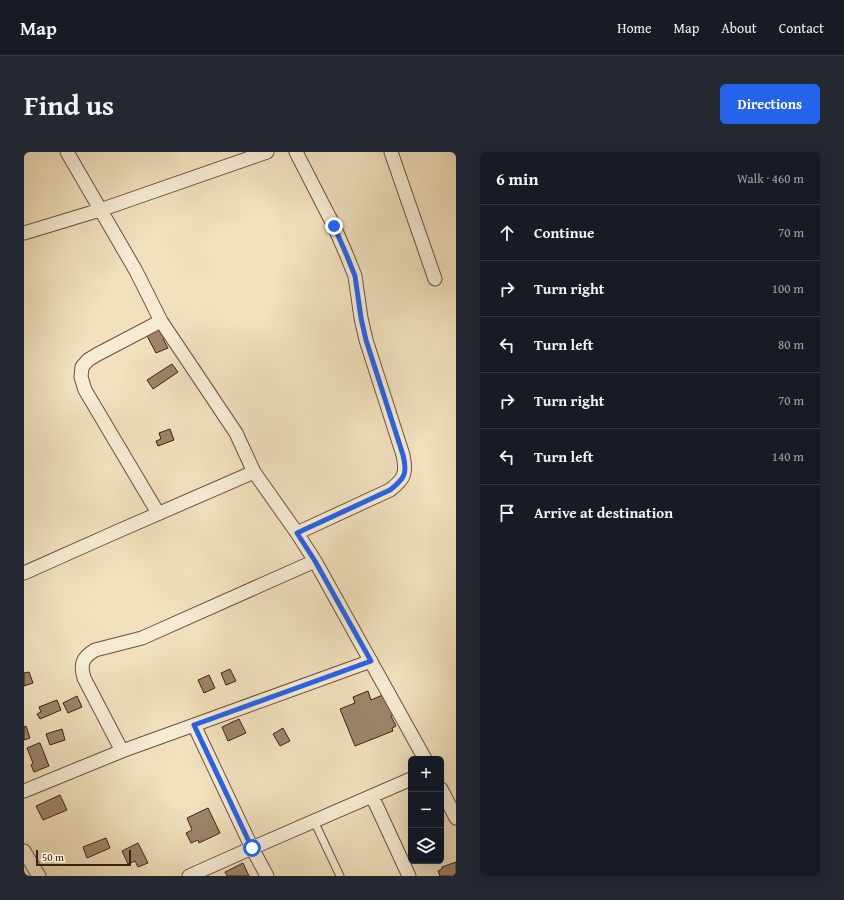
<!DOCTYPE html>
<html lang="en">
<head>
<meta charset="utf-8">
<style>
  body { margin:0; font-family:"Gentium Book Plus",serif; background:#242831; color:#f1f3f6 }
  .controls { position:absolute; right:12px; bottom:12px; display:grid; overflow:hidden; border-radius:6px; box-shadow:0 4px 16px #0002 }
  .controls button { width:36px; height:36px; display:grid; place-items:center; padding:0; border:0; border-bottom:1px solid #363941; background:#171b24; color:#f1f3f6; font:20px sans-serif }
  .scale { position:absolute; left:12px; bottom:10px; width:95px; box-sizing:border-box; padding-left:4px; border:2px solid #411f13; border-top:0; font-size:11px; line-height:14px; white-space:nowrap; color:#411f13; -webkit-text-stroke:3px #f6ecd4; paint-order:stroke }
  .stop { position:absolute; width:12px; height:12px; margin:-9px; border:3px solid #2563eb; border-radius:50%; background:#fff }
  .stop.end { background:#2563eb; border-color:#fff; box-shadow:0 1px 4px #0008 }
  .list { margin:0; padding:0; list-style:none }
  h2 { display:flex; justify-content:space-between; align-items:center; height:52px; margin:0; padding:0 16px; font-size:17px }
  h2 small { font-size:13px; font-weight:400; color:#9ea1a6 }
  .list li { display:grid; grid-template-columns:26px 1fr auto; gap:12px; align-items:center; box-sizing:border-box; height:56px; padding:0 16px; border-top:1px solid #363941 }
  .list b { display:block; font-size:15px; white-space:nowrap }
  .list em { font-size:13px; font-style:normal; color:#9ea1a6 }
  .icon { flex:none; width:22px; height:22px; fill:none; stroke:currentColor; stroke-width:2; stroke-linecap:round; stroke-linejoin:round }
  .map { position:relative; flex:none; width:432px; height:724px; overflow:hidden; border-radius:6px }
  header { display:flex; align-items:center; gap:24px; box-sizing:border-box; height:56px; padding:0 20px; background:#171b24; border-bottom:1px solid #363941 }
  header strong { font-size:19px }
  nav { display:flex; gap:22px; margin-inline-start:auto; font-size:14px }
  .intro { display:flex; align-items:center; justify-content:space-between; box-sizing:border-box; height:96px; padding:0 24px }
  h1 { margin:0; font-size:28px }
  .button { padding:10px 18px; border-radius:6px; background:#2563eb; color:#fff; font-size:14px; font-weight:700 }
  main { display:flex; gap:24px; padding:0 24px }
  aside { flex:1; background:#171b24; border-radius:6px; box-shadow:0 4px 16px #0002 }
  .map>svg:first-child { display:block }
  .building { fill:#9d846b; stroke:#411f13 }
  .lines { fill:none; stroke-linecap:round; stroke-linejoin:round }
  .lane-casing { stroke:#6d503e; stroke-width:9 }
  .street-casing { stroke:#6d503e; stroke-width:15 }
  .lane { stroke:#f6ecd4; stroke-width:7 }
  .street { stroke:#f6ecd4; stroke-width:13 }
  .route { stroke:#2563eb; stroke-width:5 }
</style>
</head>
<body>
<header>
<strong>Map</strong>
<nav><a>Home</a><a>Map</a><a>About</a><a>Contact</a></nav>
</header>
<div class="intro"><h1>Find us</h1><a class="button">Directions</a></div>
<main>
<div class="map">
<svg width="432" height="724" viewBox="0 0 432 724">
  <rect width="100%" height="100%" fill="#f1e1bd"/>
  <filter id="stains"><feTurbulence type="fractalNoise" baseFrequency=".005" numOctaves="4"/><feColorMatrix values="0 0 0 0 .2 0 0 0 0 .09 0 0 0 0 .02 0 0 0 .5 -.17"/></filter>
  <radialGradient id="worn" r=".72"><stop offset=".6" stop-color="#630" stop-opacity="0"/><stop offset="1" stop-color="#630" stop-opacity=".3"/></radialGradient>
  <path class="building" d="M 136,172 L 142,186 L 139,187 L 144,196 L 132,201 L 121,180 Z
    M 148,212 L 154,220 L 129,237 L 123,228 Z
    M 146,277 L 150,288 L 134,294 L 132,289 L 137,287 L 135,281 Z
    M 206,517 L 212,529 L 202,533 L 197,521 Z
    M 5,520 L 9,531 L 0,534 L 0,521 Z
    M 185,523 L 191,536 L 180,541 L 174,528 Z
    M 344,539 L 347,548 L 361,542 L 374,561 L 367,564 L 372,574 L 368,576 L 369,579 L 331,594 L 316,557 L 331,551 L 329,545 Z
    M 53,544 L 58,555 L 44,561 L 39,551 Z
    M 33,548 L 37,558 L 16,567 L 13,562 L 17,560 L 15,555 Z
    M 215,567 L 222,581 L 204,589 L 198,575 Z
    M 2,574 L 6,586 L 0,588 L 0,575 Z
    M 259,576 L 266,589 L 256,594 L 249,582 Z
    M 38,577 L 41,588 L 26,593 L 22,582 Z
    M 15,591 L 16,591 L 25,614 L 10,620 L 7,613 L 9,611 L 3,596 Z
    M 36,643 L 43,658 L 19,668 L 12,654 Z
    M 184,656 L 196,681 L 175,691 L 174,688 L 167,691 L 162,681 L 168,678 L 163,666 Z
    M 82,686 L 86,696 L 63,706 L 59,695 Z
    M 114,691 L 124,711 L 114,715 L 111,709 L 104,712 L 98,699 Z
    M 432,710 L 432,724 L 416,724 L 414,719 L 418,717 L 418,715 Z
    M 219,711 L 225,724 L 203,724 L 201,720 Z"/>
  <g class="lines">
    <g class="lane-casing">
      <path id="lane" d="M 290,669 L 316,724"/>
    </g>
    <g class="street-casing">
      <path id="street" d="M 43,0 L 112,119 L 137,169 L 212,281 L 230,320 L 273,381 L 291,409 L 401,607
        M 272,0 L 310,74 L 323,104 L 331,124 L 337,166 L 342,188 L 379,303 C 383,322 380,327 366,338 L 273,381
        M 367,0 L 411,127
        M 0,81 L 76,58 L 243,0
        M 134,361 L 61,238 L 57,225 L 58,215 L 64,208 L 74,202 L 137,169
        M 0,421 L 92,380 L 230,320
        M 170,573 L 228,696 L 243,724
        M 98,599 L 60,526 C 56,512 58,506 71,498 L 118,486 L 291,409
        M 417,637 L 432,666
        M 0,639 L 98,599 L 170,573 L 347,509
        M 348,644 L 385,724
        M 0,699 L 15,724
        M 165,724 L 228,696 L 387,627"/>
    </g>
    <use href="#lane" class="lane"/>
    <use href="#street" class="street"/>
  </g>
  <g class="lines">
    <path class="route" d="M 228,696 L 170,573 L 347,509 L 291,409 L 273,381 L 366,338 C 380,327 384,322 379,303 L 342,188 L 337,166 L 331,124 L 323,104 L 310,74"/>
  </g>
  <rect width="100%" height="100%" filter="url(#stains)"/>
  <rect width="100%" height="100%" fill="url(#worn)"/>
</svg>
<div class="controls">
<button>+</button>
<button>−</button>
<button><svg class="icon" aria-label="layers" viewBox="0 0 24 24"><path d="M12 4l9 5-9 5-9-5zM3 14l9 5 9-5"/></svg></button>
</div>
<div class="scale">50 m</div>
<div class="stop" style="left:228px;top:696px"></div>
<div class="stop end" style="left:310px;top:74px"></div>
</div>
<aside>
<h2>6 min<small>Walk · 460 m</small></h2>
<ul class="list">
<li><svg class="icon" aria-label="ahead" viewBox="0 0 24 24"><path d="M12 20V5M6 11l6-6 6 6"/></svg><div><b>Continue</b></div><em>70 m</em></li>
<li><svg class="icon" aria-label="right" viewBox="0 0 24 24"><path d="M7 20v-9h11M14 6l5 5-5 5"/></svg><div><b>Turn right</b></div><em>100 m</em></li>
<li><svg class="icon" aria-label="left" viewBox="0 0 24 24"><path d="M17 20v-9H6M10 6l-5 5 5 5"/></svg><div><b>Turn left</b></div><em>80 m</em></li>
<li><svg class="icon" aria-label="right" viewBox="0 0 24 24"><path d="M7 20v-9h11M14 6l5 5-5 5"/></svg><div><b>Turn right</b></div><em>70 m</em></li>
<li><svg class="icon" aria-label="left" viewBox="0 0 24 24"><path d="M17 20v-9H6M10 6l-5 5 5 5"/></svg><div><b>Turn left</b></div><em>140 m</em></li>
<li><svg class="icon" aria-label="arrive" viewBox="0 0 24 24"><path d="M6 21V4h12l-3 4 3 4H6"/></svg><div><b>Arrive at destination</b></div></li>
</ul>
</aside>
</main>
</body>
</html>
